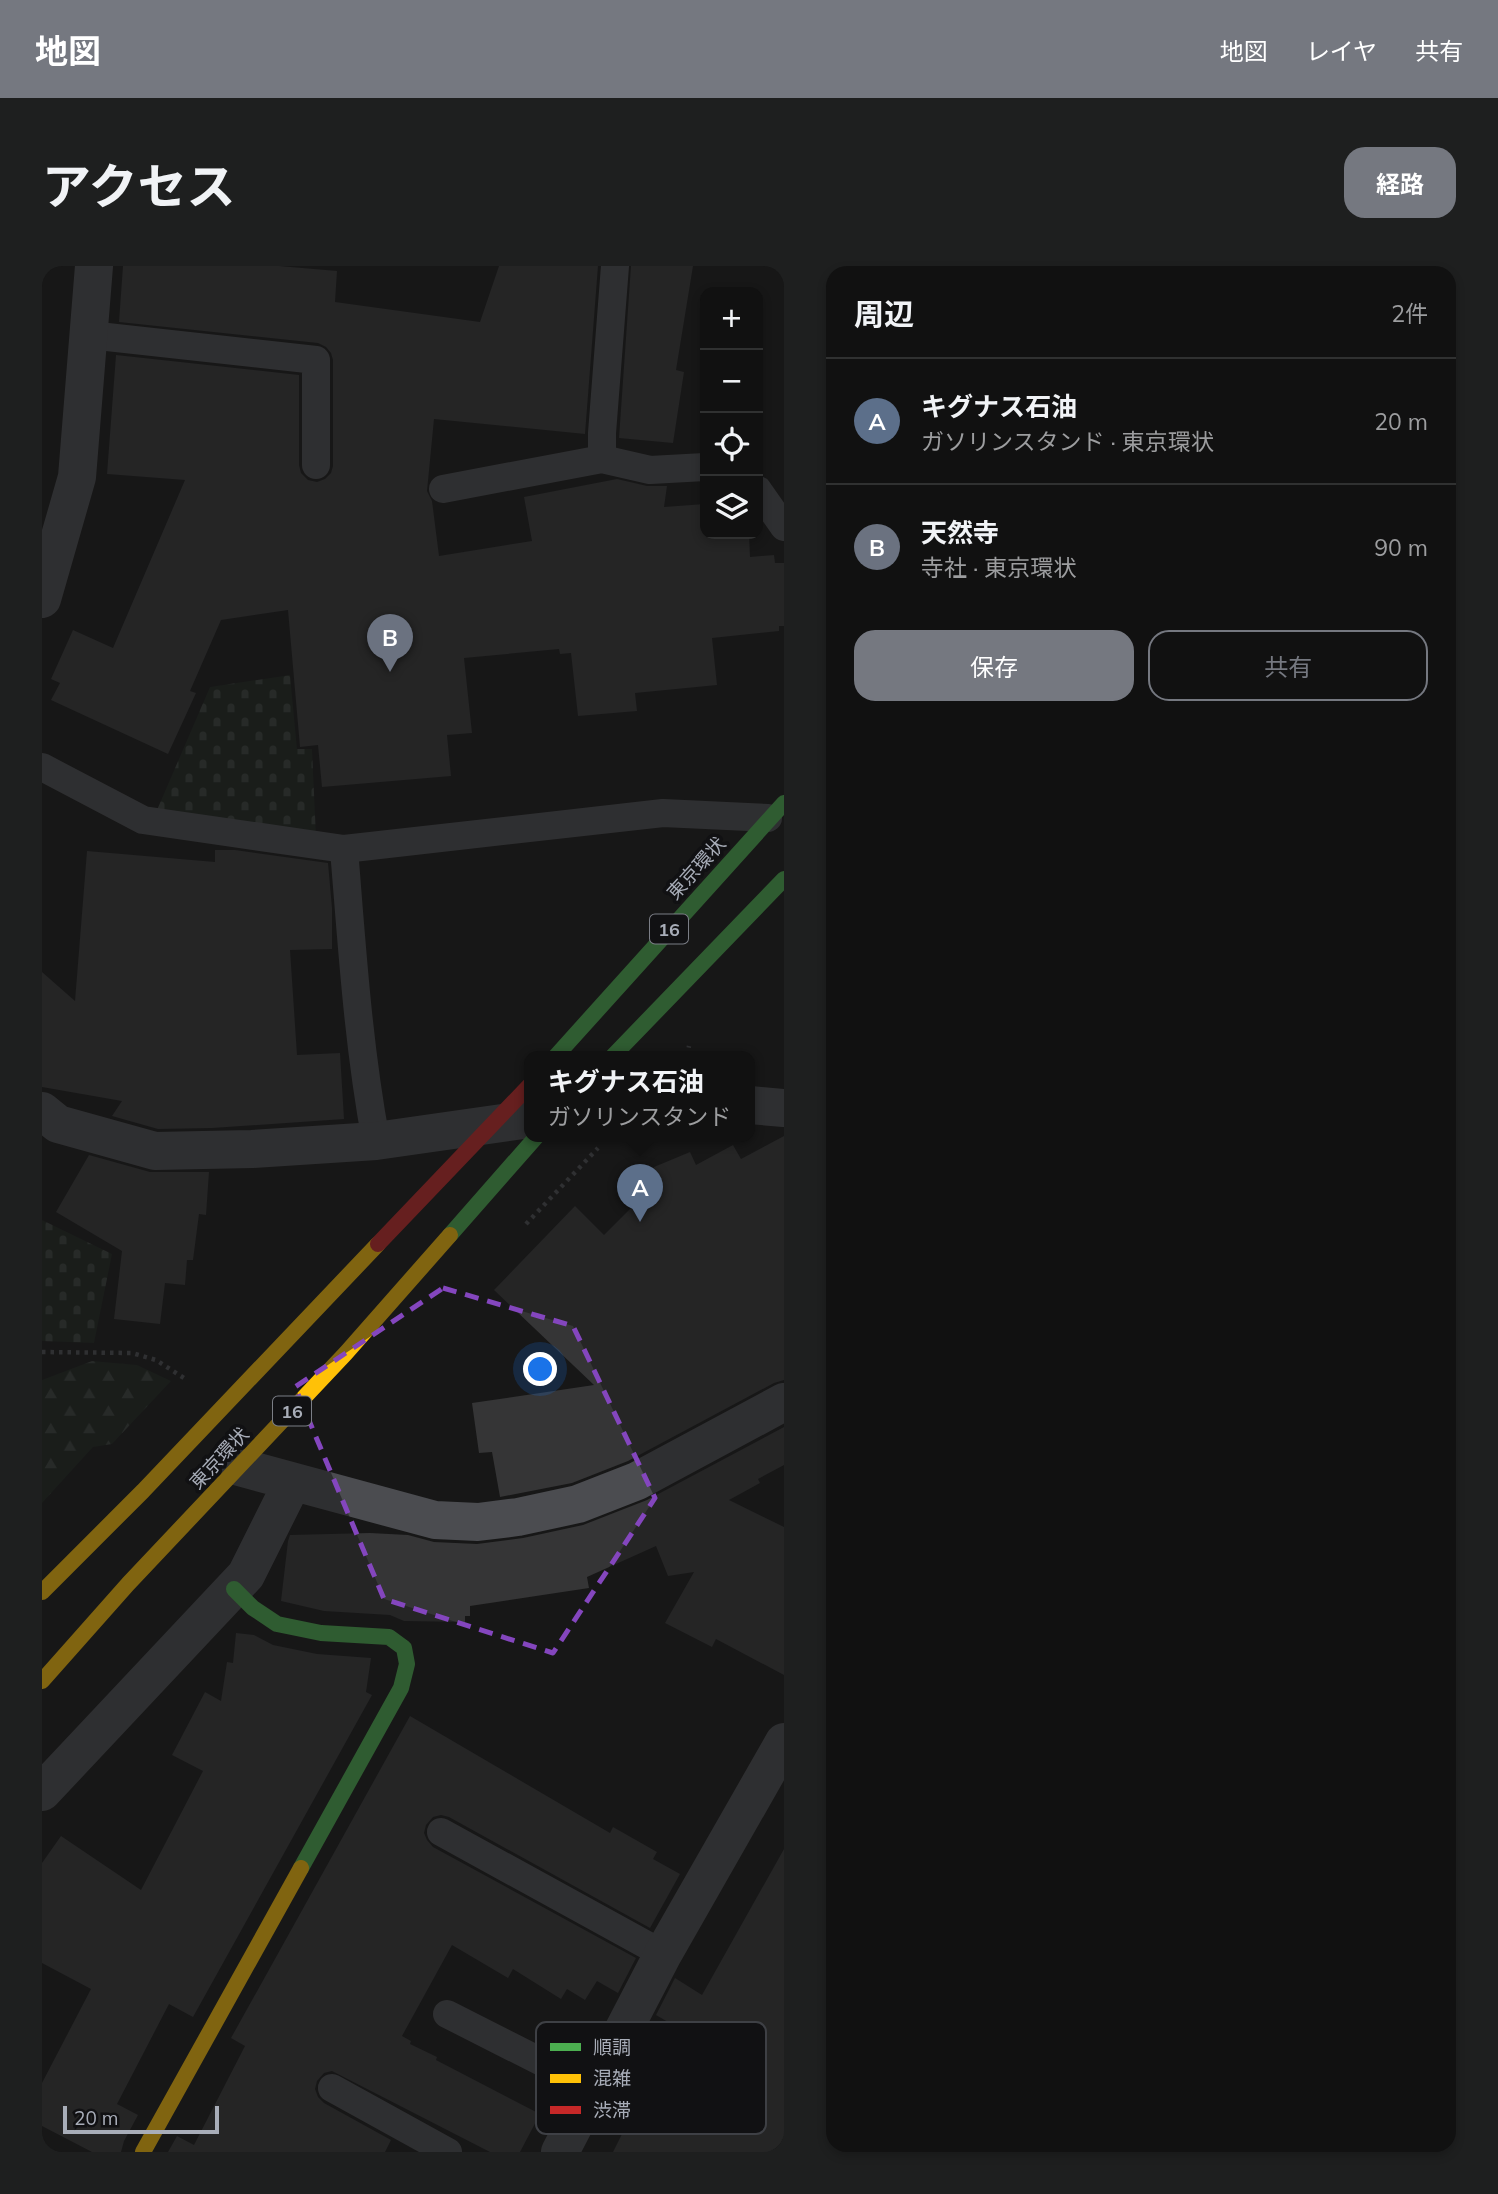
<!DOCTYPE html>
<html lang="ja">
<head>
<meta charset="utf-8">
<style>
  body { margin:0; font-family:Mulish,"Noto Sans JP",sans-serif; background:#1e1f1f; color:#f1f3f6 }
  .controls { position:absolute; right:21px; top:21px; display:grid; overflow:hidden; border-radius:14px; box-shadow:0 4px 10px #0003 }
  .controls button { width:63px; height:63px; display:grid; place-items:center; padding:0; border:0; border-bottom:2px solid #303131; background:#111; color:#f1f3f6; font:35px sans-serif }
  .scale { position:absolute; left:21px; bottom:18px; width:156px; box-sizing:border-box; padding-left:7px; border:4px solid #a8adb8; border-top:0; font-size:19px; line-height:24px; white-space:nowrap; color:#a8adb8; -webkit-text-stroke:5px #111113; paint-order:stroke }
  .you { position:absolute; left:499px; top:1104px; width:24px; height:24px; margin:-18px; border:5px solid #fff; border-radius:50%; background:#1a73e8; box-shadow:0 0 0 10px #1a73e833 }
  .badge { display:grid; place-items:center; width:46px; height:46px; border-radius:50%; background:#757880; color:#fff; font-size:23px; font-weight:700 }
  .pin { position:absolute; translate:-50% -58px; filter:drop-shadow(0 2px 4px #0008) }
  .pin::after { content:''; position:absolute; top:37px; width:24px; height:21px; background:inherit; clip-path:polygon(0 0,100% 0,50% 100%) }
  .popup { position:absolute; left:482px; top:785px; width:231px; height:91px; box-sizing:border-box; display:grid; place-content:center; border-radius:14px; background:#111; filter:drop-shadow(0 2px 5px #0005); font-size:23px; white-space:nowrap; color:#9c9d9f }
  .popup b { font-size:26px; color:#f1f3f6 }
  .popup::after { content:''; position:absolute; left:50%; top:100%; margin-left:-14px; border:14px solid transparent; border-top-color:#111 }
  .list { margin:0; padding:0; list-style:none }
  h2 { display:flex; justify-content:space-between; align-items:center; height:91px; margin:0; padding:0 28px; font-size:30px }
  h2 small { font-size:23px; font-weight:400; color:#9c9d9f }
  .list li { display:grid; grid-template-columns:46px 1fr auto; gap:21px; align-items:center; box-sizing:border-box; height:126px; padding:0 28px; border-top:2px solid #303131 }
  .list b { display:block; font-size:26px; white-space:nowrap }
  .list p { margin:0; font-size:23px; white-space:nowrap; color:#9c9d9f }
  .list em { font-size:23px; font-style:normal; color:#9c9d9f }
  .actions { display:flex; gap:14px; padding:21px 28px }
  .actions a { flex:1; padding:16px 0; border:2px solid #757880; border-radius:21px; text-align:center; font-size:24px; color:#757880 }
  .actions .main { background:#757880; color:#fff }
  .icon { flex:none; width:38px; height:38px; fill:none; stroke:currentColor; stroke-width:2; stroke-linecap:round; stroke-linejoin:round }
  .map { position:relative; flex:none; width:742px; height:1886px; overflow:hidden; border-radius:21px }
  header { display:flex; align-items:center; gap:42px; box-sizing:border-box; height:98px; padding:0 35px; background:#757880; color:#fff }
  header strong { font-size:33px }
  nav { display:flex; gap:38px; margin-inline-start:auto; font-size:24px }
  .intro { display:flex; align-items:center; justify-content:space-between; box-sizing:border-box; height:168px; padding:0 42px }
  h1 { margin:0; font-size:49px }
  .button { padding:18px 32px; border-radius:21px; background:#757880; color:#fff; font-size:24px; font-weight:700 }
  main { display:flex; gap:42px; padding:0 42px }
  aside { flex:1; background:#111; border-radius:21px; box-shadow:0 4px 10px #0003 }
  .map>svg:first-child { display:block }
  .forest { fill:url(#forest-firs) }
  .cemetery { fill:url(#cemetery-stones) }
  .building { fill:#353536 }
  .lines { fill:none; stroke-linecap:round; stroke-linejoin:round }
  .path { stroke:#4d4e52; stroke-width:4.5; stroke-dasharray:3.5 5; stroke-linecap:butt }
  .lane { stroke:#4b4c50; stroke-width:28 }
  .street { stroke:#4b4c50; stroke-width:38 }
  .fast { stroke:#4caf50; stroke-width:16 }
  .slow { stroke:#ffc107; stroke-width:16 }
  .jam { stroke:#c62828; stroke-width:16 }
  .marked { fill:none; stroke:#8446be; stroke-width:5; stroke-dasharray:14 9; stroke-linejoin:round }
  .labels { text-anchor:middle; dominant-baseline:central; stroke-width:7; stroke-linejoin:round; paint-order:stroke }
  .shield { fill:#111113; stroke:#7b7e86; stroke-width:2 }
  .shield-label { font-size:18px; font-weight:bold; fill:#a8adb8 }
  .street-label { font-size:19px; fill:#a8adb8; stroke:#111113 }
  .key { fill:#111113; stroke:#3e4045; stroke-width:2 }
  .key-label { font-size:19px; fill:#a8adb8 }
</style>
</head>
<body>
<header>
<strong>地図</strong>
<nav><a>地図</a><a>レイヤ</a><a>共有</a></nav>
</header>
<div class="intro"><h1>アクセス</h1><a class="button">経路</a></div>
<main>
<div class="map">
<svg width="742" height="1886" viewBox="0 0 742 1886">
  <defs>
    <pattern id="forest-firs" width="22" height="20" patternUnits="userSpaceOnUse" patternTransform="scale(1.75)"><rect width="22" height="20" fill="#1d241e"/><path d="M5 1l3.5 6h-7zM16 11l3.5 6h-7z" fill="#3b413d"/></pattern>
    <pattern id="cemetery-stones" width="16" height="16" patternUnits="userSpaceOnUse" patternTransform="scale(1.75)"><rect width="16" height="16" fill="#1d241e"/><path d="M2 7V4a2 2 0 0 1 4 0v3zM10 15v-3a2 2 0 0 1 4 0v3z" fill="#3b413d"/></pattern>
  </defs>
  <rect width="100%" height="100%" fill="#171717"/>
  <path class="forest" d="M 50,1095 L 95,1099 L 129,1115 L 70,1178 L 51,1181 L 0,1237 L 0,1114 Z"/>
  <path class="cemetery" d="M 248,409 L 255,483 L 270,483 L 274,571 L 115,544 L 168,421 Z
    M 0,954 L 70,988 L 52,1077 L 0,1075 Z"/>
  <path class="building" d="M 81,0 L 237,0 L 295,5 L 293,36 L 438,56 L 457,0 L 556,0 L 543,168 L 392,153 L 385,225 L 390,235 L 397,290 L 490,275 L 482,231 L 575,213 L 605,220 L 625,220 L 622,241 L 663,238 L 663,268 L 707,268 L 708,291 L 732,289 L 733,297 L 742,297 L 742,360 L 737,360 L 737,365 L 670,372 L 675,419 L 593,427 L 595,445 L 536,450 L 529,387 L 518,388 L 517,383 L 422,392 L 430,467 L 405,469 L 409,510 L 280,521 L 276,479 L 258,481 L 246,344 L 179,354 L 148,425 L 154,427 L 126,488 L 9,434 L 18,417 L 9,413 L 31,364 L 71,382 L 143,214 L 65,208 L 74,89 L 257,109 L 257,199 L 259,207 L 266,214 L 275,216 L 283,213 L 289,207 L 291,200 L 291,94 L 289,87 L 284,81 L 276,77 L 77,56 Z
    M 589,0 L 651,0 L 634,104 L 642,106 L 631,177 L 577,172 Z
    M 173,584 L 193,584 L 286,597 L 290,642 L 290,683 L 248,684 L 255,789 L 298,787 L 302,853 L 170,862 L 116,863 L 70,850 L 80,835 L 0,821 L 0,706 L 33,735 L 45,585 L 173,596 Z
    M 742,870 L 742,1114 L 732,1117 L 586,1195 L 530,1217 L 458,1231 L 450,1186 L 437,1187 L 430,1137 L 552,1119 L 452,1024 L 533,940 L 562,969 L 601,930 L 612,901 L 648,886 L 654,899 L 691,879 L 699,893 Z
    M 47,889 L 108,906 L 167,906 L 164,949 L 157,948 L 151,994 L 145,994 L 143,1019 L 123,1017 L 118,1058 L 72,1053 L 80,985 L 14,946 Z
    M 742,1161 L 742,1199 L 716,1213 L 718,1217 L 687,1234 L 742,1261 L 742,1409 L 674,1373 L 670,1381 L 623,1357 L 652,1306 L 626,1310 L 614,1280 L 545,1311 L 547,1322 L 428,1340 L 428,1350 L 423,1350 L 423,1356 L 362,1355 L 348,1349 L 282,1345 L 239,1335 L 246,1275 L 248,1269 L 328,1267 L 366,1269 L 392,1276 L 435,1278 L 481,1272 L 541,1259 L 605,1234 Z
    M 194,1367 L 212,1369 L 231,1379 L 275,1388 L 329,1392 L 324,1426 L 330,1429 L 151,1751 L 127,1738 L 75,1838 L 96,1849 L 82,1875 L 79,1886 L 50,1886 L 0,1860 L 0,1817 L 49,1723 L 0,1697 L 0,1597 L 19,1570 L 99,1624 L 161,1505 L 130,1489 L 163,1426 L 179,1435 L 185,1396 L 191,1397 Z
    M 368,1450 L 568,1567 L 571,1561 L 615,1586 L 611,1593 L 638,1608 L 608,1662 L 407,1551 L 399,1549 L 391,1551 L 384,1559 L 382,1567 L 385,1574 L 391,1581 L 594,1692 L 576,1727 L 555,1715 L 543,1734 L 525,1723 L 519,1733 L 471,1703 L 466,1712 L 410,1679 L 360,1770 L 369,1775 L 368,1778 L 395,1791 L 394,1794 L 498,1848 L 478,1886 L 448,1886 L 290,1805 L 282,1807 L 275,1815 L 273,1823 L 276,1831 L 282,1837 L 349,1874 L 343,1886 L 126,1886 L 135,1870 L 152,1879 L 203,1780 L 189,1772 Z
    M 742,1583 L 742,1886 L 571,1886 L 586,1856 L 577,1851 L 626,1756 L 614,1749 L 633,1712 L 660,1729 Z"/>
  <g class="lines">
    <path class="path" d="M 645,790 L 647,780
      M 484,958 L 556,882
      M 0,1086 L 90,1087 L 114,1094 L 145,1114"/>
    <path class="lane" d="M 47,69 L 274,94 L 274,199
      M 560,193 L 560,167 L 573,0
      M 401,223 L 560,193 L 608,204 L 663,201
      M 716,224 L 742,261
      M 0,501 L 101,554 L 302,583 L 621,547 L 726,552
      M 302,583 C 310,681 316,778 334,875
      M 399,1566 L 621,1688
      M 405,1748 L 551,1822
      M 290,1822 L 406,1886"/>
    <path class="street" d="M 0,333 L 35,211 L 52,0
      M 708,839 L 742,842
      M 0,845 L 16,858 L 113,885 L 210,883 L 334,875 L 488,853
      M 197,1201 L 393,1254 L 436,1256 L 476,1251 L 536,1238 L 595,1215 L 742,1136
      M 0,1526 L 204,1309 L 250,1217
      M 518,1886 L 621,1688 L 742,1476"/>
    <path class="fast" d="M 514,790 L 742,537
      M 571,790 L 742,613
      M 408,969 L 495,870
      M 192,1323 L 211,1342 L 235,1358 L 279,1367 L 347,1371 L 362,1382 L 365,1398 L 359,1422 L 259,1602"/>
    <path class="slow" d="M 0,1326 L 101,1225 L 336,978
      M 0,1415 L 86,1318 L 304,1087 L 408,969
      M 101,1886 L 259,1602"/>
    <path class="jam" d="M 336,978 L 488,819"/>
  </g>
  <path d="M0 0H742V1886H0ZM 401,1022 L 531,1060 L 613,1232 L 511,1387 L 342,1333 L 253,1121 Z" fill="#171717" fill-opacity=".55" fill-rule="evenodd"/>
  <path class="marked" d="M 401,1022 L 531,1060 L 613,1232 L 511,1387 L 342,1333 L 253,1121 Z"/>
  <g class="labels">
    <g class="shield">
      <rect x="608" y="648.5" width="38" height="29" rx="5"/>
      <rect x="231" y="1130.5" width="38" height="29" rx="5"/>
    </g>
    <g class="shield-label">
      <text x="627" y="663">16</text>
      <text x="250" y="1145">16</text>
    </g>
    <g class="street-label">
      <text transform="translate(654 602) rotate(-48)">東京環状</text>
      <text transform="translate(177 1192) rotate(-47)">東京環状</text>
    </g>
  </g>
  <rect x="494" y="1756" width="230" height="112" rx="10" class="key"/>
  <rect x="508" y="1777" width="31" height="8" fill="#4caf50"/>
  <rect x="508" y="1808" width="31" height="9" fill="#ffc107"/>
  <rect x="508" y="1840" width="31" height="8" fill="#c62828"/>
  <g class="key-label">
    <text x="551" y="1788">順調</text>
    <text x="551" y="1819">混雑</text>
    <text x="551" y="1851">渋滞</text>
  </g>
</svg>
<div class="controls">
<button>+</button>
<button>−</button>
<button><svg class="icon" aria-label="locate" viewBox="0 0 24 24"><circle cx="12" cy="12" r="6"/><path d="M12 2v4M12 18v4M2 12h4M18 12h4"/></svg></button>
<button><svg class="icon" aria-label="layers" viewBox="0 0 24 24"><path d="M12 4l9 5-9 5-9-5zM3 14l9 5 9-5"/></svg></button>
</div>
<div class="scale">20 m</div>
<div class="you"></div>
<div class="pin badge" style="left:598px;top:956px;background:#5c6f8a">A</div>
<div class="popup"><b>キグナス石油</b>ガソリンスタンド</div>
<div class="pin badge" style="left:348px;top:406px;background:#6b7280">B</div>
</div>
<aside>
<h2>周辺<small>2件</small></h2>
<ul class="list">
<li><span class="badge" style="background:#5c6f8a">A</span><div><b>キグナス石油</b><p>ガソリンスタンド · 東京環状</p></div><em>20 m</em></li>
<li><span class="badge" style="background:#6b7280">B</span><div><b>天然寺</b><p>寺社 · 東京環状</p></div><em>90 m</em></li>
</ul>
<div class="actions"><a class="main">保存</a><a>共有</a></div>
</aside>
</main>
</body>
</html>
